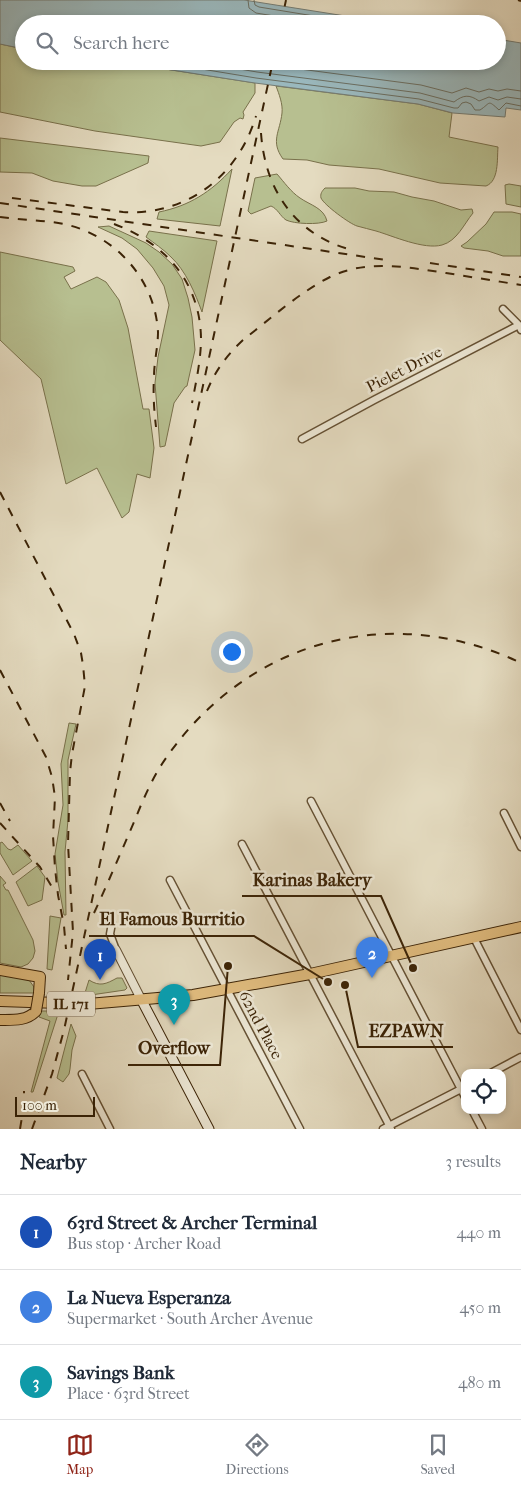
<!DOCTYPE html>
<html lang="en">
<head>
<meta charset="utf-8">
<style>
  body { margin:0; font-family:"IM FELL French Canon",serif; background:#f6f6f7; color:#1f2937 }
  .controls { position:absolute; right:15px; bottom:15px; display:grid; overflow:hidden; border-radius:10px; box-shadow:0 2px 8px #0003 }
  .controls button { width:45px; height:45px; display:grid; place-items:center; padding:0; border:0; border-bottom:1px solid #e0e1e3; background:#fff; color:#1f2937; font:25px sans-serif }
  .scale { position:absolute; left:15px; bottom:12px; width:80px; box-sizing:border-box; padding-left:5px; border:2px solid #3b2306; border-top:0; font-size:14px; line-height:18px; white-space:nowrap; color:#3b2306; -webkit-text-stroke:4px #ede8d6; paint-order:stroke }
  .you { position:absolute; left:231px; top:651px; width:18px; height:18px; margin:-12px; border:4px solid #fff; border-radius:50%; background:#1a73e8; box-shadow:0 0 0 8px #1a73e833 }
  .badge { display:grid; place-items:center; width:32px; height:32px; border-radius:50%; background:#8f2418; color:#fff; font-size:16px; font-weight:700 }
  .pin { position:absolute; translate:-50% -41px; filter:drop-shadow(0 1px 2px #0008) }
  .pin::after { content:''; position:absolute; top:26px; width:18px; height:15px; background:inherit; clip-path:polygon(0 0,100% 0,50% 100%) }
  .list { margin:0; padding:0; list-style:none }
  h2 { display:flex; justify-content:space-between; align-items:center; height:65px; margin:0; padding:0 20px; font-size:21px }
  h2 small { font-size:16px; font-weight:400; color:#747a83 }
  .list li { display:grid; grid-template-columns:32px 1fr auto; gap:15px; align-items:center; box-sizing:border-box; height:75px; padding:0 20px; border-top:1px solid #e0e1e3 }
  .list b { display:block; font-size:19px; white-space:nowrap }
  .list p { margin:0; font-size:16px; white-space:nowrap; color:#747a83 }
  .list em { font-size:16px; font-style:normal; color:#747a83 }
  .icon { flex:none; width:28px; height:28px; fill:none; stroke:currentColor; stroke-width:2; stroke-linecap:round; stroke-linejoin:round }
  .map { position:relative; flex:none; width:521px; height:1129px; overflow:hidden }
  .search { position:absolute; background:#fff; box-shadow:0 2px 8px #0003; left:15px; right:15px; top:15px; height:55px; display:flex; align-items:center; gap:12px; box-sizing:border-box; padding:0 18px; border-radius:28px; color:#747a83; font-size:19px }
  .sheet { height:290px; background:#fff }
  nav { display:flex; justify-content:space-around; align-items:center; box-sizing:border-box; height:70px; border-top:1px solid #e0e1e3; background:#fff; font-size:14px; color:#747a83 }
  nav a { display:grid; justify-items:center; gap:2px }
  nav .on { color:#8f2418 }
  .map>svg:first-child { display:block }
  .green { fill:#b7bf90; stroke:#79714b }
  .water { fill:#9ab8bd; stroke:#747c74 }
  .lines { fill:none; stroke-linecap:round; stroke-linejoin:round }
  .shore { stroke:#6a6e62; stroke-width:1 }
  .minor-casing { stroke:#655134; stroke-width:9 }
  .tertiary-casing { stroke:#655134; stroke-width:10 }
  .secondary-casing { stroke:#3b2306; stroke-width:11 }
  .primary-casing { stroke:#3b2306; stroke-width:12 }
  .minor { stroke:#ede8d6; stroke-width:6 }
  .tertiary { stroke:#ede8d6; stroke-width:8 }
  .secondary { stroke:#ede8d6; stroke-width:9 }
  .primary { stroke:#e2be80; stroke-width:10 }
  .rail { stroke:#3b2306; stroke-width:2; stroke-dasharray:9 9; stroke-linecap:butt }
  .primary-bridge-casing { stroke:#3b2306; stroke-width:12; stroke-linecap:butt }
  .primary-bridge { stroke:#e2be80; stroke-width:10 }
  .labels { text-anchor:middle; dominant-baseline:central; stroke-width:5; stroke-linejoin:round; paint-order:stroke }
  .shield { fill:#ede8d6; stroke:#705e44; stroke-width:1 }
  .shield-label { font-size:15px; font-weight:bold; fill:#3b2306 }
  .street-label { font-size:16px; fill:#3b2306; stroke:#ede8d6 }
  .leader { fill:none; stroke:#3b2306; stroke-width:2 }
  .callout-dot { fill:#3b2306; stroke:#ede8d6; stroke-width:2 }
  .callout-label { font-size:18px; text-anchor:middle; font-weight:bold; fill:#3b2306; stroke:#ede8d6; stroke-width:5; stroke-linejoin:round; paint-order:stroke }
</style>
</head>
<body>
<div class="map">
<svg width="521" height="1129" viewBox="0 0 521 1129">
  <rect width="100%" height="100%" fill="#e4dbc0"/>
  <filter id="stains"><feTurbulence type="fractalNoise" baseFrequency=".004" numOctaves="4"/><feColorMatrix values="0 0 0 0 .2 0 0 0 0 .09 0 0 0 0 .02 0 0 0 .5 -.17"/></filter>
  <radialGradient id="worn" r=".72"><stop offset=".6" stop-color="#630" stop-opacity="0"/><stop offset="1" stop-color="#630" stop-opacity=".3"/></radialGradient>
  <path class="green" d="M 0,44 L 24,49 L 24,61 L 114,61 L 255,83 L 255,93 L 243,112 L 244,115 L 243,119 L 240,118 L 234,122 L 220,142 L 201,146 L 95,131 L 0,112 Z
    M 276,86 L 418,104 L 452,113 L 449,137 L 498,147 C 497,160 499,181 486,186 L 440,183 L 379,169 L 329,165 L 307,160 L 283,159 C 270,141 280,132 282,113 C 283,104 279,94 276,86 Z
    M 0,138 L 149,156 L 148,163 L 96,186 L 82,186 L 53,181 L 32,173 L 0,172 Z
    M 232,169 L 220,226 L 157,219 L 159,212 C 189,206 211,192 232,169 Z
    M 277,174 C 284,182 291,192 300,198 C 310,205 324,208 327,221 C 319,225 294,224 286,220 C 280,216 278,209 271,206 L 251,214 L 248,211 L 255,178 Z
    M 509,184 L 521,186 L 521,207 L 506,204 L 505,185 Z
    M 325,188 L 355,188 L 369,191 L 394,192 L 412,197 L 434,201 L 461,210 L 472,209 L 473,213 C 464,224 457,241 442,245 C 424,250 393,236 376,231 C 370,229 363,228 357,226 C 350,224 324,205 321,198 C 320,194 322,191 325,188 Z
    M 494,212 L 512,212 L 521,214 L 521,256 L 503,256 L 488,251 L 464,248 L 461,246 L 467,242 L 486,224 Z
    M 109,226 L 146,243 L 159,252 L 172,264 L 182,279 L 188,298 L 192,317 L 195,350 L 187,386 L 185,387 L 174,403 L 165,446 L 160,447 L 155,383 L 158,357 L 169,305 L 164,286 L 153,268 L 137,249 L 122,238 L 98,227 Z
    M 149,231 L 217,241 L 202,312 C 195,293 186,271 171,257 C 163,249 154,243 146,237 Z
    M 0,252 L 73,267 L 75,271 L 64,277 L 71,289 L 97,277 L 106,282 L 119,300 L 128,328 L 143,409 L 149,409 L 154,448 L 150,478 L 137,474 L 129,512 L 122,518 L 97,468 L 66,484 L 41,379 L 0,340 Z
    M 69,723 L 76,724 L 68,760 L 68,820 L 65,852 L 66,915 L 64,915 L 58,882 L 55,854 L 63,805 L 61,764 Z
    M 2,842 L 8,849 L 11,850 L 18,845 L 32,861 L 13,875 L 0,853 L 0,843 Z
    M 37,866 L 45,877 L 42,900 L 28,906 L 16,882 Z
    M 0,876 L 6,883 L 3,885 L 6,890 L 8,890 L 33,940 L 35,951 L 33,958 L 28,964 L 21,967 L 0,963 Z
    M 50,916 L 61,918 L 52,970 L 47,969 Z
    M 0,974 L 29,980 L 34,987 L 35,993 L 0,993 Z
    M 117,978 L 122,978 L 127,988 L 125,990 L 84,996 L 89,980 C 100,987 106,984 117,978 Z
    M 41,1011 L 59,1011 L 33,1092 L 31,1092 L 50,1021 L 39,1017 Z
    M 71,1024 L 76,1036 L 72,1050 L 70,1069 L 69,1074 L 63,1082 L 57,1078 Z"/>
  <path class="water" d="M 0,0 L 244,0 L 396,24 L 24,24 L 24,49 L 0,44 Z
    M 497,39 L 521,43 L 521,110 L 506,108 L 505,117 L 453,113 L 418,104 L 255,83 L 114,61 L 497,61 Z"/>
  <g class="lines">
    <path class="shore" d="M 248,0 L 249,8 L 256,13 L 323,24
      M 254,0 L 255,5 L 259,7 L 363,24
      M 153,61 L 256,78 L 419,99 L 454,108 L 458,108 L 462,103 L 466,102 L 471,104 L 475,110 L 480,110 C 491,103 487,99 499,110 L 506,103 L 521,106
      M 192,61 L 257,72 L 420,93 L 454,102 C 463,95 469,94 479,101 L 489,97 L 498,100 L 507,97 L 521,99
      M 239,61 L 421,85 L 452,93 L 466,88 L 479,92 L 489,89 L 498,91 L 507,89 L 521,91"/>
    <g class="minor-casing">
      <path id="minor" d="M 503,309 L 519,325 L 521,330
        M 302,439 L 374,400 L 519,325
        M 311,801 L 465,1097
        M 504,813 L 521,847
        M 242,844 L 391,1129
        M 170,880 L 300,1129
        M 112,923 L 110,934 L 116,950
        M 474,938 L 521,1030
        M 491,1073 L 521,1057
        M 82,1074 L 110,1129
        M 472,1110 L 482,1129
        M 383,1129 L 465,1087"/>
    </g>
    <g class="tertiary-casing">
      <path id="tertiary" d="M 116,950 L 141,999"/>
    </g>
    <g class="secondary-casing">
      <path id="secondary" d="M 141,999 L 209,1129"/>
    </g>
    <g class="primary-casing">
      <path id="primary" d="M 0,970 L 40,977 L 39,993
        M 0,1001 L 88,1004 L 193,995 L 310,974 L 521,927
        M 0,1020 C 13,1020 27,1021 36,1011"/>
    </g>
    <use href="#minor" class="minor"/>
    <use href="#tertiary" class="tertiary"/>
    <use href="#secondary" class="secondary"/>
    <use href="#primary" class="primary"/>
    <path class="rail" d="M 518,0 L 521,1
      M 281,24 L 286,0
      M 261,133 C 265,190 295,235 352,250
      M 12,198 L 123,212 C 187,216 238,176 256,116
      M 0,203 L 386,260
      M 0,217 C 21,220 43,220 64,224 C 115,235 155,279 158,332 C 158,347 154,362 154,377 C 153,394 154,410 156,427
      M 114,224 C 165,243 200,282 201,338 C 201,360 196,382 192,403
      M 430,263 L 521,277
      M 207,391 C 215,371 227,355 243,340 C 270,319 300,292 330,277 C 367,259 406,267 446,273 C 471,277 496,281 521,285
      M 0,492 L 74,634 L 81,653 L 83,665 L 85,686 L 72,754 L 70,772 L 68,844 L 73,932 L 68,980
      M 0,670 L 46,757 L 52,777 L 55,797 L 53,836 L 55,868 L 58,895 L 64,926 L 66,949
      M 0,803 L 10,821
      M 0,823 L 40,867 L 55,892
      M 94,913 C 108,883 121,852 134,822 C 143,800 152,778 166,758 C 248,640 391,601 521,663
      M 20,1129 L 24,1105 L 24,1091
      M 32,1129 L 52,1074 L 64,1030 L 273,61"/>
    <g class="primary-bridge-casing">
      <path id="primary-bridge" d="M 36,1011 L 39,993"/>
    </g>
    <use href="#primary-bridge" class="primary-bridge"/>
  </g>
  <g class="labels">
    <rect class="shield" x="47" y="991.5" width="48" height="25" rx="4"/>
    <g class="shield-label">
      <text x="71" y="1004">IL 171</text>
    </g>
    <g class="street-label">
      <text transform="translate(404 369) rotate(-27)">Pielet Drive</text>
      <text transform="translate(261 1025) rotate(62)">62nd Place</text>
    </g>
  </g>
  <path class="leader" d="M413 968L381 896H242M328 982L254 936H89M345 985L358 1047H453M228 966L220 1065H128"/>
  <g class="callout-dot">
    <circle cx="413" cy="968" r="5"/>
    <circle cx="328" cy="982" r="5"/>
    <circle cx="345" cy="985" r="5"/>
    <circle cx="228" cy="966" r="5"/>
  </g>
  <g class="callout-label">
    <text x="312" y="886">Karinas Bakery</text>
    <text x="172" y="925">El Famous Burritio</text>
    <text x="406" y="1037">EZPAWN</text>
    <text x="174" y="1054">Overflow</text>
  </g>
  <rect width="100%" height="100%" filter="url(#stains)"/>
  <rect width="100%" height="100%" fill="url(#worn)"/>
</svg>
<div class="controls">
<button><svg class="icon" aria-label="locate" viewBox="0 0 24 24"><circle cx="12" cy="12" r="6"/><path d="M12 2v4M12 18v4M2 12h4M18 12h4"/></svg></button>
</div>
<div class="scale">100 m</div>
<div class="you"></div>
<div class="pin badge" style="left:100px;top:980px;background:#1a4fb4">1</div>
<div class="pin badge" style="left:372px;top:978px;background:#3f7fe0">2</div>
<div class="pin badge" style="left:174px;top:1025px;background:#0f9aa8">3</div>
<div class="search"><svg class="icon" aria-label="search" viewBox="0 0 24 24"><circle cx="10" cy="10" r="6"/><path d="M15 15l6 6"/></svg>Search here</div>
</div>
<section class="sheet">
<h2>Nearby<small>3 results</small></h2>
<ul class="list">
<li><span class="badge" style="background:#1a4fb4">1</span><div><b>63rd Street &amp; Archer Terminal</b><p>Bus stop · Archer Road</p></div><em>440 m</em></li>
<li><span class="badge" style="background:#3f7fe0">2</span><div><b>La Nueva Esperanza</b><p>Supermarket · South Archer Avenue</p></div><em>450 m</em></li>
<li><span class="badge" style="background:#0f9aa8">3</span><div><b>Savings Bank</b><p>Place · 63rd Street</p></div><em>480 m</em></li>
</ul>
</section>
<nav>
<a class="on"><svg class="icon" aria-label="map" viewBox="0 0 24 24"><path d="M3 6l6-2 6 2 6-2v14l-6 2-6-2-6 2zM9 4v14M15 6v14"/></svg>Map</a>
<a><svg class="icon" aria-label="directions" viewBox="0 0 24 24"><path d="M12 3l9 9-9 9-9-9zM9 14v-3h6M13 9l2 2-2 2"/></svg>Directions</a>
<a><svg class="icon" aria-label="saved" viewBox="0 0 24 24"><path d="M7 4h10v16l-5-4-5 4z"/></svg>Saved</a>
</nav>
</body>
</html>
